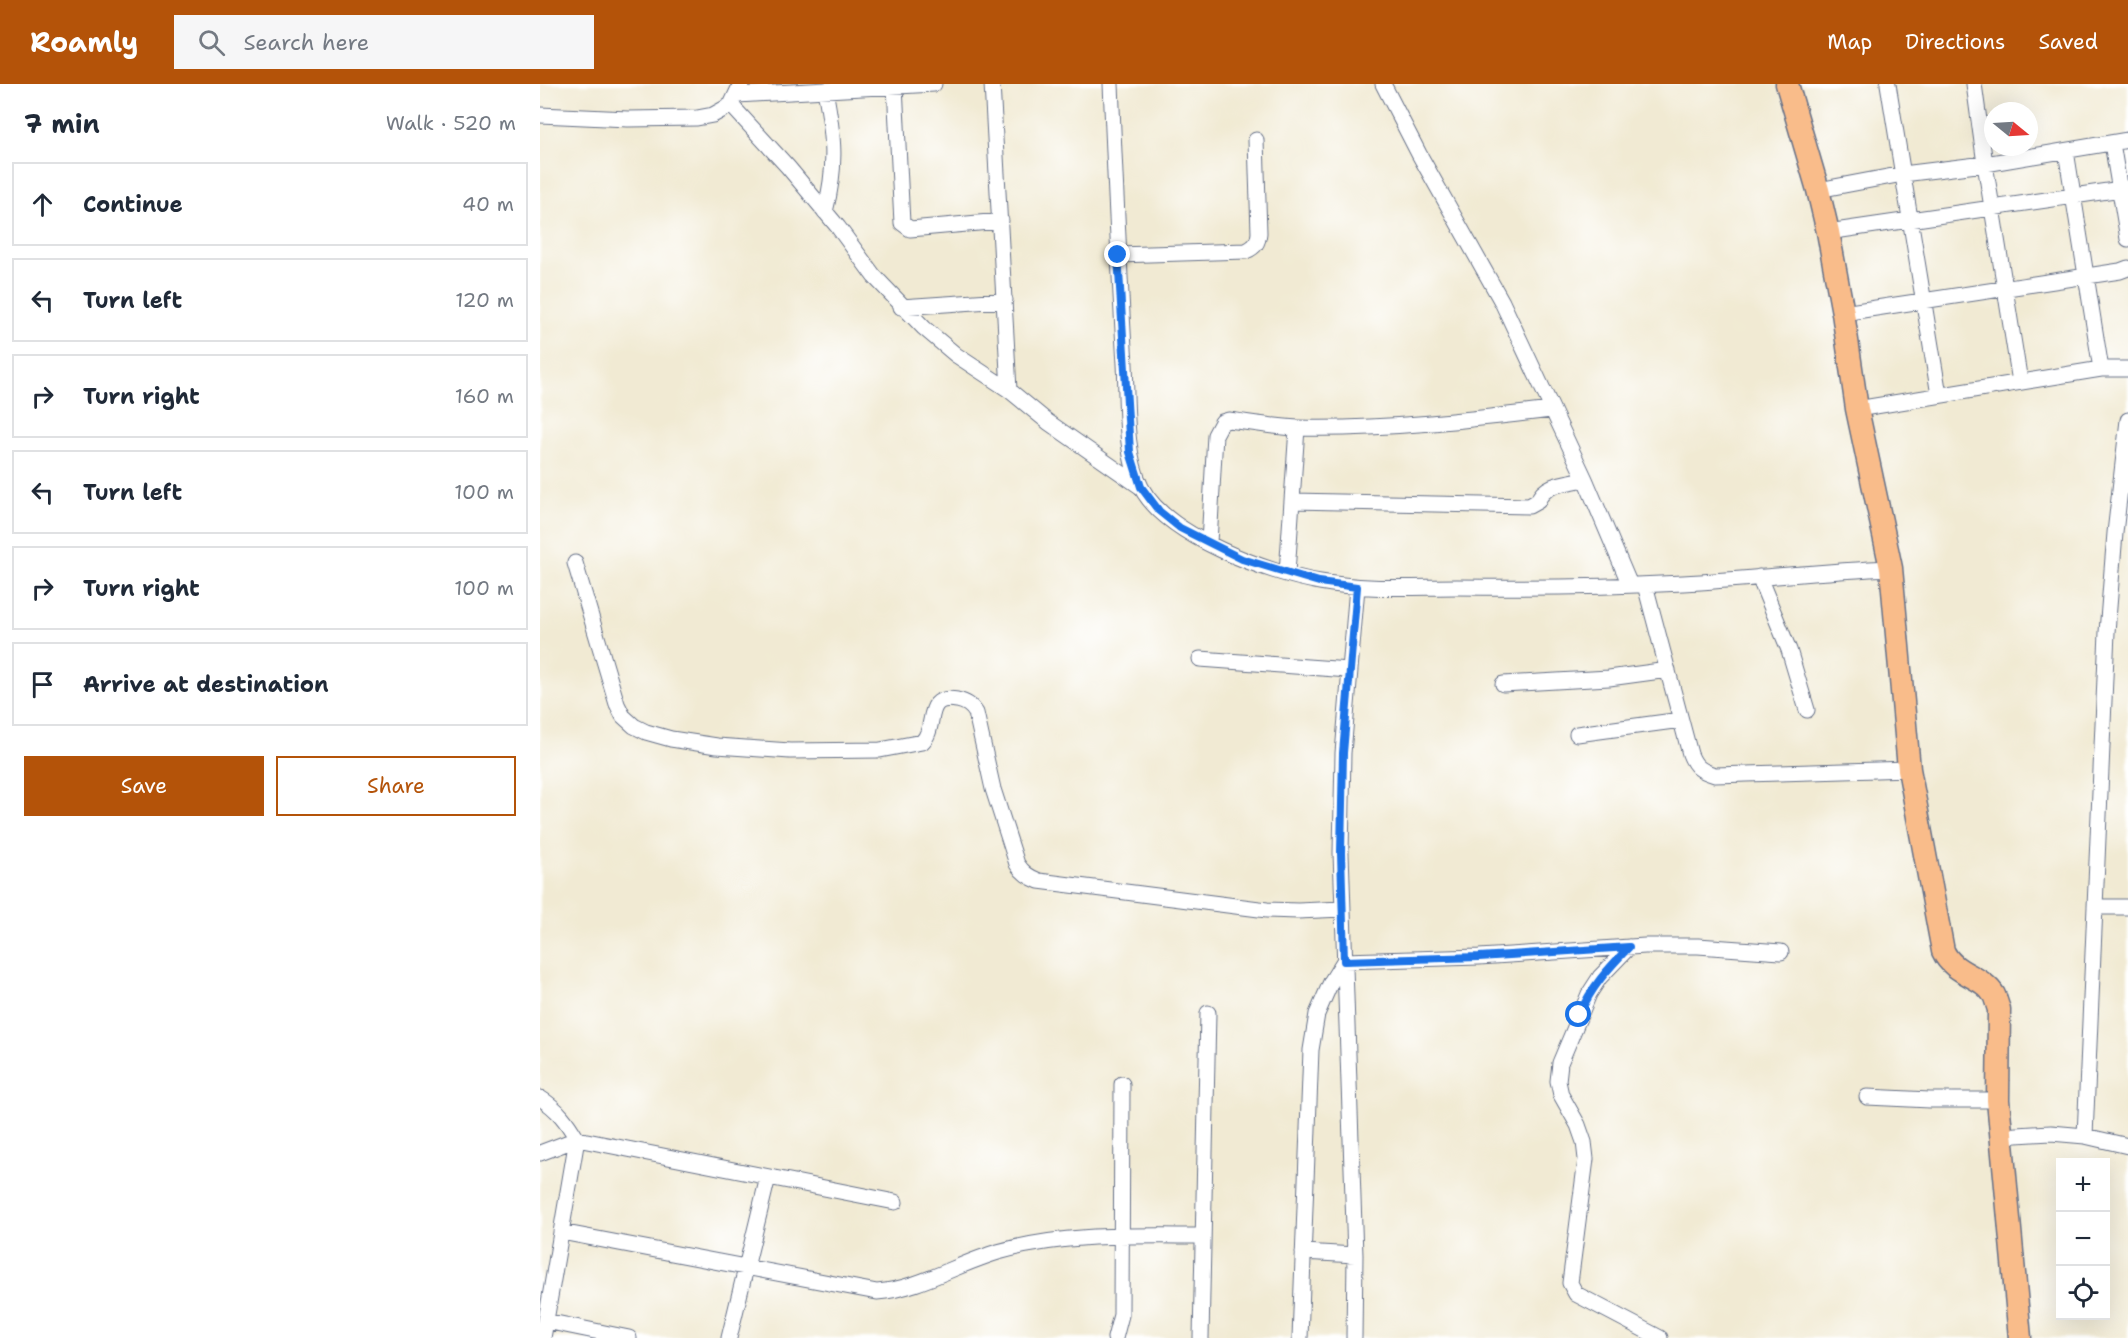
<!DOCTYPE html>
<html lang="en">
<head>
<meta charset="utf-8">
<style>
  body { margin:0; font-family:"Shantell Sans",sans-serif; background:#f6f6f7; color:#1f2937 }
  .controls { position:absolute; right:18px; bottom:18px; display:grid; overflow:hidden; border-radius:0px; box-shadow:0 6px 24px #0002 }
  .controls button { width:54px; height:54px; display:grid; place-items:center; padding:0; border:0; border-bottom:2px solid #e0e1e3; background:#fff; color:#1f2937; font:30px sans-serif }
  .compass { position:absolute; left:1444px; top:18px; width:54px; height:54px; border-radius:50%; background:#fff; box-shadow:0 6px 24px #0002; rotate:108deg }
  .stop { position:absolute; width:18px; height:18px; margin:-14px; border:4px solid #1a73e8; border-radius:50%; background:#fff }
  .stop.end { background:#1a73e8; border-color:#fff; box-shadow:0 2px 6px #0008 }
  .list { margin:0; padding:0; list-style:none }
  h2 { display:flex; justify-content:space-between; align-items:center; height:78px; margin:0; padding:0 24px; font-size:26px }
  h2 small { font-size:20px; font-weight:400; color:#747a83 }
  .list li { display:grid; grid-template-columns:39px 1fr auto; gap:18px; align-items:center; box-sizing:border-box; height:84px; margin:0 12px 12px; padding:0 12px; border:2px solid #e0e1e3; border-radius:0px }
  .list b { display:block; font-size:22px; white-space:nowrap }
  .list em { font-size:20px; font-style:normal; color:#747a83 }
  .actions { display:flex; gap:12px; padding:18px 24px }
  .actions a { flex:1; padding:14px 0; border:2px solid #b45309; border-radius:0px; text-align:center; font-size:21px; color:#b45309 }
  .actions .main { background:#b45309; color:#fff }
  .icon { flex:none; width:33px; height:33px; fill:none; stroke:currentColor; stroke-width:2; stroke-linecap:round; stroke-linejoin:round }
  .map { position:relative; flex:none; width:1588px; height:1254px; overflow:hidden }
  header { display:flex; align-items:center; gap:36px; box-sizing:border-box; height:84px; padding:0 30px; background:#b45309; color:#fff }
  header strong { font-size:28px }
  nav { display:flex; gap:33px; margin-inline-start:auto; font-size:21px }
  .search { width:420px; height:54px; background:#f6f6f7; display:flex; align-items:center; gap:15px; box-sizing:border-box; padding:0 21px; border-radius:0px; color:#747a83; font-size:22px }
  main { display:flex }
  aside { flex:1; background:#fff }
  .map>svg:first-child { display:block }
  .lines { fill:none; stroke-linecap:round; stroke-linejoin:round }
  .minor-casing { stroke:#667087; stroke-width:17 }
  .primary-casing { stroke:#667087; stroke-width:25 }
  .minor { stroke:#fff; stroke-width:15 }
  .primary { stroke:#f9bc8a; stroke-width:22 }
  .route { stroke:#1a73e8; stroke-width:8 }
</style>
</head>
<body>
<header>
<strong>Roamly</strong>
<div class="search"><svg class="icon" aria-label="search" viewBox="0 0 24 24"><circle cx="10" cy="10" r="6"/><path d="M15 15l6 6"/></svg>Search here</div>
<nav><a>Map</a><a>Directions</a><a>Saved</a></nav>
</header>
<main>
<aside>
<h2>7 min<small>Walk · 520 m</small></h2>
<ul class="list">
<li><svg class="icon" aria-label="ahead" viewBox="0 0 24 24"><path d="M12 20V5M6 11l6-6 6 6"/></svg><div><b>Continue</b></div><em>40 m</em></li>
<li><svg class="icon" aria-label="left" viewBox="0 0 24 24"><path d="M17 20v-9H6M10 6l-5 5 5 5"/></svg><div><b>Turn left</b></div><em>120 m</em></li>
<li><svg class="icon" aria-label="right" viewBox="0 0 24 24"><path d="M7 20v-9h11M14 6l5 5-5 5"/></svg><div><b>Turn right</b></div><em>160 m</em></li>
<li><svg class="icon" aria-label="left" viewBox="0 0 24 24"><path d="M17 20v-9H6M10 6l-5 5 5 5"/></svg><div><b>Turn left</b></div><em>100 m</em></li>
<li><svg class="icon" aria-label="right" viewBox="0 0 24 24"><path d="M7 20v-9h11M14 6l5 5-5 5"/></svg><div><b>Turn right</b></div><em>100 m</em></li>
<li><svg class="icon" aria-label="arrive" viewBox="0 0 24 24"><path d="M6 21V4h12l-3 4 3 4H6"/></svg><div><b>Arrive at destination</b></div></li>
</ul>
<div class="actions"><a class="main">Save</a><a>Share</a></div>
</aside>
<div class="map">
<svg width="1588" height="1254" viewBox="0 0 1588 1254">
  <rect width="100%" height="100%" fill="#fff"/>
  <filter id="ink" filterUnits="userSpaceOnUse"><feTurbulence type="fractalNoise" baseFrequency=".0167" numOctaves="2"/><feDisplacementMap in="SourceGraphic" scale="12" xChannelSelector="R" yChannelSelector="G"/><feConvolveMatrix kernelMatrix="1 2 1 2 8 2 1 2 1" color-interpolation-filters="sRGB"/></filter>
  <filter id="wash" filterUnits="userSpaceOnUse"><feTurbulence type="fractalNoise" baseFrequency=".008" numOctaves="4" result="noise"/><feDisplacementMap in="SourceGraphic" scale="24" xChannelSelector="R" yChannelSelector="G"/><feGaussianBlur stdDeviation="1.35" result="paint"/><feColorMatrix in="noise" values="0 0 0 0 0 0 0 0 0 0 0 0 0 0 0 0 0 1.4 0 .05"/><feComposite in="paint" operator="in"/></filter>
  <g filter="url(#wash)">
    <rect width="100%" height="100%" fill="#f1ead3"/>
  </g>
  <g filter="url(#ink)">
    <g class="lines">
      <g class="minor-casing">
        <path id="minor" d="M 452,0 L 469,306
          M 571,0 C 575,93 579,186 585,280 C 587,317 584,369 601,403 C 626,452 728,489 780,498 C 825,506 872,503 917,503 C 993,504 1068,503 1143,499 C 1213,495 1282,487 1351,484
          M 843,0 L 879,70 L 962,218 L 1045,395 L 1090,501
          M 1348,0 L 1399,311
          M 1434,0 L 1445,80 L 1480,298
          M 355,2 L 362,139 L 370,145 L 461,137
          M 285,6 C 294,53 297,81 285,128
          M 197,11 L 394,0
          M 191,21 L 248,83 L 298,143 L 334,192 L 384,244 L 416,271 L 469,306 L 508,338 L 601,403
          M 0,31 L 88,35 L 157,34 L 173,31 L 191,21 L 201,0
          M 1572,59 L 1588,155
          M 1526,67 L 1561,285
          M 1278,106 L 1363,90 L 1445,80 L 1588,56
          M 1288,148 L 1588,104
          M 578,171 L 706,167 C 715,163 718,159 719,149 L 716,56
          M 361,223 L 465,216
          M 1303,229 L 1580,187 L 1588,184
          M 1317,325 L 1561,285 L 1588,285
          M 753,417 L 989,422 L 998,417 C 1004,399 1028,399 1045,395
          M 669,459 L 675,351 L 682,338 L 689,336 C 712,339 735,343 758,344 C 843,346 928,336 1011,326
          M 35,479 L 77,620 L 83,632 L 94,642 L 106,648 L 131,655 L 177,662 L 250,667 L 340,666 L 382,658 C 398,644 382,610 417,616 C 426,618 431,621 436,629 L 453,705 L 477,780 C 483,789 489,793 499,797 L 727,826 L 758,827 L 802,825
          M 747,489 L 757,344
          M 1219,493 L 1249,566 L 1267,626
          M 1105,501 L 1150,670 C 1155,683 1161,687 1175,691 L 1369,685
          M 660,575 L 809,586
          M 963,600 L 1069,594 L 1128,586
          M 1037,650 L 1141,636
          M 1556,823 L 1588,823
          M 1089,863 L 1060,893 L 1049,910 L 1020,979 L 1018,997 L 1021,1011 L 1038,1041 L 1044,1058 L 1046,1075 L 1030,1199 L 1036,1210 L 1120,1254
          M 1327,1013 L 1390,1016 L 1458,1016
          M 0,1014 C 18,1025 27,1038 37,1055 L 3,1254
          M 1461,1052 L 1511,1049 L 1545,1052 L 1588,1062
          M 1545,1052 L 1567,548 L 1575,449 L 1588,336
          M 0,1069 L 37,1055 L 355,1118
          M 21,1148 L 337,1208 C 378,1205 417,1180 458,1168 C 525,1149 594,1152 663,1152
          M 763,1168 L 815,1171
          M 6,1237 L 89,1254
          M 189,1254 L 228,1093
          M 575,1254 L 581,1231 L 582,1000
          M 661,1254 L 668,929
          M 760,1254 L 771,966 L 777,930 L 791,898 L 804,877 L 939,873 L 1105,862 L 1158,862 L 1241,868
          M 814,1254 L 815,1171 L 801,769 L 803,669 L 817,503"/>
      </g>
      <g class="primary-casing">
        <path id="primary" d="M 1247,0 L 1278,106 L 1288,148 L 1303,229 L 1317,325 L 1351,484 L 1369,685 L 1403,867 C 1414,891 1442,891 1454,911 C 1456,915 1457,921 1459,925 L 1458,1016 L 1480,1254"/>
      </g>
      <use href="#minor" class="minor"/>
      <use href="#primary" class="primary"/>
    </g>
  </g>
  <g class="lines" filter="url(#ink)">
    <path class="route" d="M 578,171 L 590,368 L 601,403 L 619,427 L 640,444 L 702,475 L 779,498 L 817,503 L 803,669 L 801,769 L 804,877 L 939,873 L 1089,863 C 1067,886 1052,902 1039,931"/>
  </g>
</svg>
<div class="controls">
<button>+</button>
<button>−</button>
<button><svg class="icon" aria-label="locate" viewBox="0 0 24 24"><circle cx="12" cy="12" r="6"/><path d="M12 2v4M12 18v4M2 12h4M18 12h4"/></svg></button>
</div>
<svg class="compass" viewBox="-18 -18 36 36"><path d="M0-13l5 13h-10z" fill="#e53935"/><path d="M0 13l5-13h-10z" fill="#747a83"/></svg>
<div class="stop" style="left:1039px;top:931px"></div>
<div class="stop end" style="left:578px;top:171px"></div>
</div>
</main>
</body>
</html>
